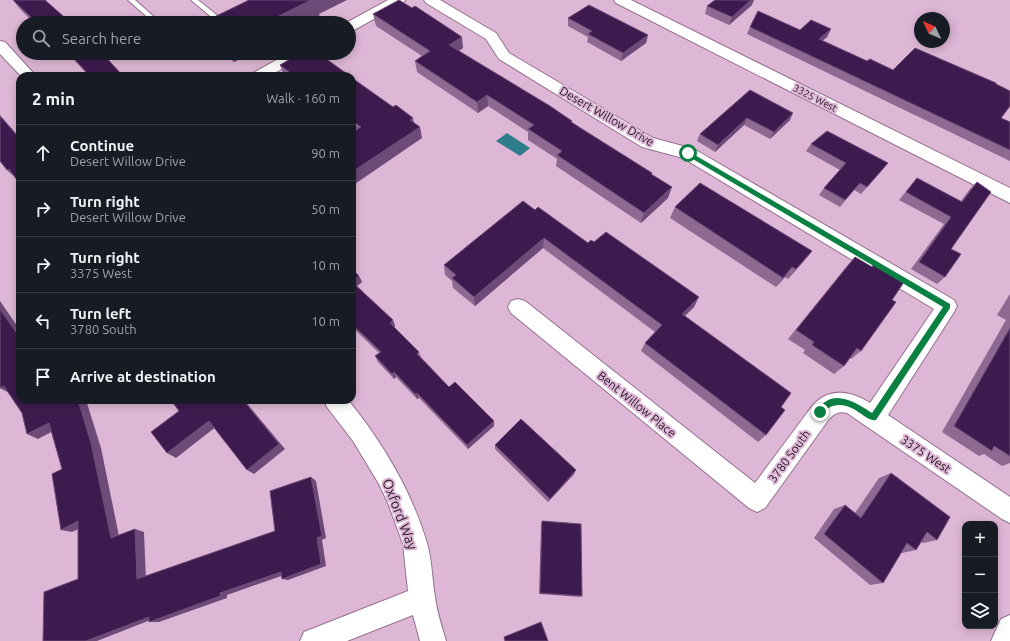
<!DOCTYPE html>
<html lang="en">
<head>
<meta charset="utf-8">
<style>
  body { margin:0; font-family:Ubuntu,sans-serif; background:#20242c; color:#f1f3f6 }
  .controls { position:absolute; right:12px; bottom:12px; display:grid; overflow:hidden; border-radius:8px; box-shadow:0 2px 10px #0003 }
  .controls button { width:36px; height:36px; display:grid; place-items:center; padding:0; border:0; border-bottom:1px solid #363941; background:#171b24; color:#f1f3f6; font:20px sans-serif }
  .compass { position:absolute; left:914px; top:12px; width:36px; height:36px; border-radius:50%; background:#171b24; box-shadow:0 2px 10px #0003; rotate:314deg }
  .stop { position:absolute; width:12px; height:12px; margin:-9px; border:3px solid #0b8043; border-radius:50%; background:#fff }
  .stop.end { background:#0b8043; border-color:#fff; box-shadow:0 1px 4px #0008 }
  .list { margin:0; padding:0; list-style:none }
  h2 { display:flex; justify-content:space-between; align-items:center; height:52px; margin:0; padding:0 16px; font-size:17px }
  h2 small { font-size:13px; font-weight:400; color:#9ea1a6 }
  .list li { display:grid; grid-template-columns:26px 1fr auto; gap:12px; align-items:center; box-sizing:border-box; height:56px; padding:0 16px; border-top:1px solid #363941 }
  .list b { display:block; font-size:15px; white-space:nowrap }
  .list p { margin:0; font-size:13px; white-space:nowrap; color:#9ea1a6 }
  .list em { font-size:13px; font-style:normal; color:#9ea1a6 }
  .icon { flex:none; width:22px; height:22px; fill:none; stroke:currentColor; stroke-width:2; stroke-linecap:round; stroke-linejoin:round }
  .map { position:relative; flex:none; width:1010px; height:641px; overflow:hidden }
  .search { position:absolute; background:#171b24; box-shadow:0 2px 10px #0003; left:16px; top:16px; width:340px; height:44px; display:flex; align-items:center; gap:10px; box-sizing:border-box; padding:0 14px; border-radius:22px; color:#9ea1a6; font-size:15px }
  .panel { position:absolute; background:#171b24; box-shadow:0 2px 10px #0003; left:16px; top:72px; width:340px; height:332px; border-radius:12px }
  .map>svg:first-child { display:block }
  .water { fill:#2f7c8b }
  .lines { fill:none; stroke-linecap:round; stroke-linejoin:round }
  .service-casing { stroke:#94718e; stroke-width:2 }
  .minor-casing { stroke:#94718e; stroke-width:2 }
  .service { fill:#fff; fill-rule:evenodd }
  .minor { fill:#fff; fill-rule:evenodd }
  .wall { fill:#8e6992 }
  .shaded-wall { fill:#6e4a78 }
  .building { fill:#3e1b4f; stroke:#6e4a78 }
  .route { fill:#0b8043 }
  .labels { text-anchor:middle; dominant-baseline:central; stroke-width:4; stroke-linejoin:round; paint-order:stroke }
  .far-street-label { font-size:10px; fill:#261823; stroke:#deb7d6 }
  .street-label { font-size:12px; fill:#261823; stroke:#deb7d6 }
  .near-street-label { font-size:14px; fill:#261823; stroke:#deb7d6 }
</style>
</head>
<body>
<div class="map">
<svg width="1010" height="641" viewBox="0 0 1010 641">
  <rect width="100%" height="100%" fill="#deb7d6"/>
  <path class="water" d="M 507,133 L 530,148 L 520,156 L 496,141 Z"/>
  <g class="lines">
    <g class="service-casing">
      <path id="service" d="M 128,0 L 135,0 L 161,23 L 154,23 Z
        M 191,0 L 198,0 L 223,20 L 219,23 L 210,23 L 215,20 Z"/>
    </g>
    <g class="minor-casing">
      <path id="minor" d="M 388,0 L 405,0 L 403,3 L 354,30 L 349,31 L 349,23 L 346,23 Z
        M 424,0 L 440,0 L 496,33 L 509,53 L 653,138 L 694,149 L 954,300 L 957,306 L 954,312 L 888,415 L 1010,497 L 1010,523 L 1002,519 L 847,413 C 839,411 835,413 829,419 L 765,508 L 757,512 L 749,508 L 511,313 L 508,307 L 511,301 L 518,299 L 525,301 L 755,483 L 813,405 C 830,387 851,391 870,403 L 934,309 L 683,158 L 642,147 L 499,59 L 486,39 L 426,3 Z
        M 614,0 L 631,0 L 1010,188 L 1010,203 L 616,3 Z
        M 0,41 L 5,42 L 36,76 L 21,76 L 0,54 Z
        M 289,53 L 307,53 L 305,56 L 269,76 L 251,76 L 253,73 Z
        M 324,400 L 348,400 C 383,443 411,490 427,543 C 432,560 432,580 435,597 C 437,612 442,627 446,641 L 420,641 L 413,615 L 347,641 L 300,641 L 304,632 L 408,591 L 403,544 L 388,503 L 379,484 L 353,441 L 327,407 Z
        M 1010,615 L 1010,641 L 991,641 L 1001,619 Z"/>
    </g>
    <use href="#service" class="service"/>
    <use href="#minor" class="minor"/>
  </g>
  <path class="wall" d="M 13,0 L 71,23 L 34,23 L 19,8 Z
    M 752,5 L 729,25 L 705,14 L 707,6 Z
    M 373,14 L 463,48 L 459,51 L 571,122 L 652,175 L 668,198 L 641,223 L 556,166 L 557,159 L 528,140 L 528,132 L 488,106 L 478,113 L 417,72 L 415,61 L 422,56 L 376,26 Z
    M 568,18 L 648,35 L 646,43 L 621,61 L 587,42 L 588,37 L 568,26 Z
    M 750,27 L 800,30 L 831,29 L 827,37 L 822,41 L 867,61 L 893,70 L 996,84 L 1001,118 L 1010,122 L 1010,161 L 747,34 Z
    M 67,53 L 102,53 L 123,76 L 129,76 L 89,76 L 73,59 Z
    M 222,53 L 252,53 L 234,62 Z
    M 301,55 L 350,76 L 284,76 L 280,65 Z
    M 352,78 L 414,122 L 422,138 L 355,131 L 352,129 Z
    M 750,90 L 790,120 L 770,139 L 744,125 L 715,152 L 697,141 L 700,134 Z
    M 811,144 L 888,163 L 861,194 L 854,190 L 840,207 L 819,195 L 824,188 L 840,170 L 806,151 Z
    M 917,178 L 961,201 L 969,190 L 977,182 L 951,249 L 945,277 L 937,284 L 911,269 L 944,224 L 899,200 Z
    M 675,207 L 812,251 L 788,279 L 785,277 L 776,287 L 670,218 Z
    M 535,210 L 694,307 L 685,316 L 781,407 L 766,435 L 758,442 L 641,351 L 645,343 L 655,332 L 543,248 L 475,306 L 453,288 L 452,281 L 445,275 L 444,265 Z
    M 855,257 L 872,267 L 874,264 L 892,300 L 861,351 L 851,359 L 849,358 L 844,366 L 834,374 L 803,353 L 805,350 L 788,339 L 846,267 Z
    M 352,269 L 359,276 L 362,282 L 357,286 L 393,320 L 395,326 L 394,327 L 419,352 L 421,357 L 449,387 L 494,426 L 468,449 L 419,398 L 417,399 L 396,377 L 394,379 L 378,362 L 375,356 L 379,353 L 352,327 Z
    M 1010,294 L 1010,463 L 1002,466 L 984,454 L 979,456 L 942,432 L 1006,320 L 997,315 Z
    M 495,445 L 574,474 L 548,502 L 495,449 Z
    M 891,473 L 937,540 L 923,543 L 921,542 L 916,550 L 902,553 L 901,553 L 883,583 L 870,585 L 814,538 L 834,509 L 845,505 L 855,513 L 879,478 Z
    M 542,521 L 582,596 L 580,597 L 539,594 L 541,524 Z"/>
  <path class="shaded-wall" d="M 311,0 L 347,0 L 319,14 L 320,18 L 310,23 L 265,23 Z
    M 751,0 L 754,0 L 752,5 L 729,25 L 732,17 Z
    M 831,29 L 827,37 L 815,47 L 819,39 Z
    M 648,35 L 646,43 L 621,61 L 623,53 Z
    M 462,37 L 463,48 L 450,56 L 449,45 Z
    M 230,53 L 252,53 L 234,62 Z
    M 487,95 L 488,106 L 478,113 L 477,102 Z
    M 793,113 L 790,120 L 770,139 L 774,132 Z
    M 0,115 L 20,138 L 20,139 L 0,116 Z
    M 413,118 L 415,129 L 410,120 Z
    M 747,118 L 744,125 L 715,152 L 718,145 Z
    M 420,127 L 422,138 L 352,186 L 352,172 Z
    M 9,169 L 16,178 L 7,170 Z
    M 672,187 L 668,198 L 641,223 L 644,213 Z
    M 544,238 L 543,248 L 475,306 L 474,297 Z
    M 812,251 L 804,261 L 788,279 L 796,269 Z
    M 792,267 L 785,277 L 776,287 L 783,278 Z
    M 359,276 L 362,282 L 354,288 L 352,281 Z
    M 699,297 L 694,307 L 677,323 L 682,314 Z
    M 0,301 L 20,330 L 20,338 L 0,309 Z
    M 393,320 L 395,326 L 392,329 L 390,323 Z
    M 394,372 L 396,377 L 394,379 L 392,374 Z
    M 4,386 L 11,394 L 0,388 Z
    M 417,393 L 419,398 L 417,399 L 415,394 Z
    M 78,400 L 86,400 L 101,448 L 120,541 L 111,538 Z
    M 243,400 L 244,400 L 285,449 L 254,474 L 247,470 Z
    M 209,421 L 217,426 L 176,458 L 167,453 Z
    M 494,421 L 494,426 L 468,449 L 467,445 Z
    M 49,423 L 59,428 L 38,439 L 27,434 Z
    M 576,470 L 574,474 L 548,502 L 550,499 Z
    M 311,477 L 316,481 L 326,538 L 322,540 L 326,566 L 288,580 L 282,579 L 317,538 Z
    M 78,521 L 89,524 L 72,532 L 61,530 Z
    M 135,529 L 144,532 L 146,581 L 137,579 Z
    M 281,572 L 287,574 L 227,595 L 227,598 L 159,622 L 149,622 L 220,593 Z
    M 149,617 L 158,617 L 97,641 L 86,641 Z"/>
  <path class="building" d="M 13,0 L 45,0 L 71,23 L 34,23 L 32,21 L 34,20 Z
    M 249,0 L 311,0 L 265,23 L 202,23 Z
    M 399,0 L 412,8 L 415,6 L 462,37 L 449,45 L 550,106 L 572,121 L 571,122 L 652,173 L 651,174 L 672,187 L 644,213 L 557,155 L 562,151 L 528,129 L 534,125 L 487,95 L 477,102 L 415,61 L 430,51 L 373,14 Z
    M 715,0 L 751,0 L 732,17 L 707,6 Z
    M 589,5 L 648,35 L 623,53 L 588,34 L 592,31 L 568,18 Z
    M 758,11 L 800,30 L 811,20 L 831,29 L 819,39 L 867,61 L 870,59 L 893,70 L 915,48 L 996,83 L 996,84 L 1010,91 L 1010,106 L 1001,118 L 1010,122 L 1010,150 L 750,27 Z
    M 69,53 L 102,53 L 123,76 L 127,74 L 129,76 L 90,76 Z
    M 306,53 L 318,53 L 350,76 L 289,76 L 292,74 L 280,65 L 299,54 L 301,55 Z
    M 352,78 L 393,107 L 396,105 L 413,118 L 410,120 L 420,127 L 352,172 L 352,133 L 361,127 L 352,120 Z
    M 750,90 L 793,113 L 774,132 L 747,118 L 718,145 L 700,134 Z
    M 0,116 L 20,139 L 20,184 L 9,169 L 7,170 L 0,161 Z
    M 827,131 L 888,163 L 867,187 L 860,183 L 845,200 L 824,188 L 846,163 L 811,144 Z
    M 917,178 L 962,202 L 977,182 L 991,192 L 951,249 L 961,254 L 945,277 L 919,262 L 951,217 L 906,192 Z
    M 700,183 L 812,251 L 796,269 L 792,267 L 783,278 L 675,207 Z
    M 523,201 L 535,210 L 538,207 L 588,243 L 591,240 L 594,242 L 606,232 L 699,297 L 682,314 L 791,393 L 781,407 L 785,410 L 766,435 L 645,343 L 662,325 L 544,238 L 474,297 L 452,278 L 456,275 L 444,265 Z
    M 855,257 L 872,267 L 874,264 L 904,282 L 892,300 L 896,302 L 861,351 L 857,348 L 844,366 L 812,345 L 814,342 L 796,330 Z
    M 352,269 L 359,276 L 352,281 Z
    M 352,282 L 393,320 L 390,323 L 419,352 L 417,354 L 449,387 L 455,382 L 494,421 L 467,445 L 417,393 L 415,394 L 394,372 L 392,374 L 375,356 L 381,352 L 352,324 Z
    M 0,309 L 20,338 L 20,400 L 78,400 L 91,443 L 111,538 L 135,529 L 137,579 L 275,531 L 270,491 L 311,477 L 322,536 L 317,538 L 321,564 L 282,579 L 281,572 L 220,593 L 220,596 L 149,622 L 149,617 L 86,641 L 43,641 L 44,592 L 78,579 L 78,521 L 61,530 L 52,474 L 62,469 L 49,423 L 27,434 L 22,413 L 4,386 L 0,388 Z
    M 1010,328 L 1010,456 L 994,446 L 992,451 L 954,426 Z
    M 171,400 L 243,400 L 279,444 L 247,470 L 209,421 L 167,453 L 151,432 L 179,411 Z
    M 521,419 L 576,470 L 550,499 L 495,445 Z
    M 891,473 L 950,517 L 937,540 L 927,532 L 916,550 L 907,543 L 883,583 L 824,534 L 845,505 L 861,518 Z
    M 542,521 L 581,524 L 582,596 L 540,593 Z
    M 541,622 L 548,641 L 505,641 L 504,637 Z"/>
  <path class="route" d="M 688,151 L 950,304 L 950,308 L 876,420 C 866,423 853,400 833,406 C 828,407 825,413 820,415 L 817,412 C 830,386 856,402 872,413 L 943,307 L 686,155 L 685,153 Z"/>
  <g class="labels">
    <g class="far-street-label">
      <text transform="translate(815 98) rotate(27)">3325 West</text>
    </g>
    <g class="street-label">
      <text transform="translate(607 116) rotate(30)">Desert Willow Drive</text>
      <text transform="translate(637 404) rotate(39)">Bent Willow Place</text>
      <text transform="translate(926 454) rotate(34)">3375 West</text>
      <text transform="translate(789 456) rotate(-54)">3780 South</text>
    </g>
    <g class="near-street-label">
      <text transform="translate(400 514) rotate(69)">Oxford Way</text>
    </g>
  </g>
</svg>
<div class="controls">
<button>+</button>
<button>−</button>
<button><svg class="icon" aria-label="layers" viewBox="0 0 24 24"><path d="M12 4l9 5-9 5-9-5zM3 14l9 5 9-5"/></svg></button>
</div>
<svg class="compass" viewBox="-18 -18 36 36"><path d="M0-13l5 13h-10z" fill="#e53935"/><path d="M0 13l5-13h-10z" fill="#9ea1a6"/></svg>
<div class="stop" style="left:688px;top:153px"></div>
<div class="stop end" style="left:820px;top:412px"></div>
<div class="search"><svg class="icon" aria-label="search" viewBox="0 0 24 24"><circle cx="10" cy="10" r="6"/><path d="M15 15l6 6"/></svg>Search here</div>
<section class="panel">
<h2>2 min<small>Walk · 160 m</small></h2>
<ul class="list">
<li><svg class="icon" aria-label="ahead" viewBox="0 0 24 24"><path d="M12 20V5M6 11l6-6 6 6"/></svg><div><b>Continue</b><p>Desert Willow Drive</p></div><em>90 m</em></li>
<li><svg class="icon" aria-label="right" viewBox="0 0 24 24"><path d="M7 20v-9h11M14 6l5 5-5 5"/></svg><div><b>Turn right</b><p>Desert Willow Drive</p></div><em>50 m</em></li>
<li><svg class="icon" aria-label="right" viewBox="0 0 24 24"><path d="M7 20v-9h11M14 6l5 5-5 5"/></svg><div><b>Turn right</b><p>3375 West</p></div><em>10 m</em></li>
<li><svg class="icon" aria-label="left" viewBox="0 0 24 24"><path d="M17 20v-9H6M10 6l-5 5 5 5"/></svg><div><b>Turn left</b><p>3780 South</p></div><em>10 m</em></li>
<li><svg class="icon" aria-label="arrive" viewBox="0 0 24 24"><path d="M6 21V4h12l-3 4 3 4H6"/></svg><div><b>Arrive at destination</b></div></li>
</ul>
</section>
</div>
</body>
</html>
